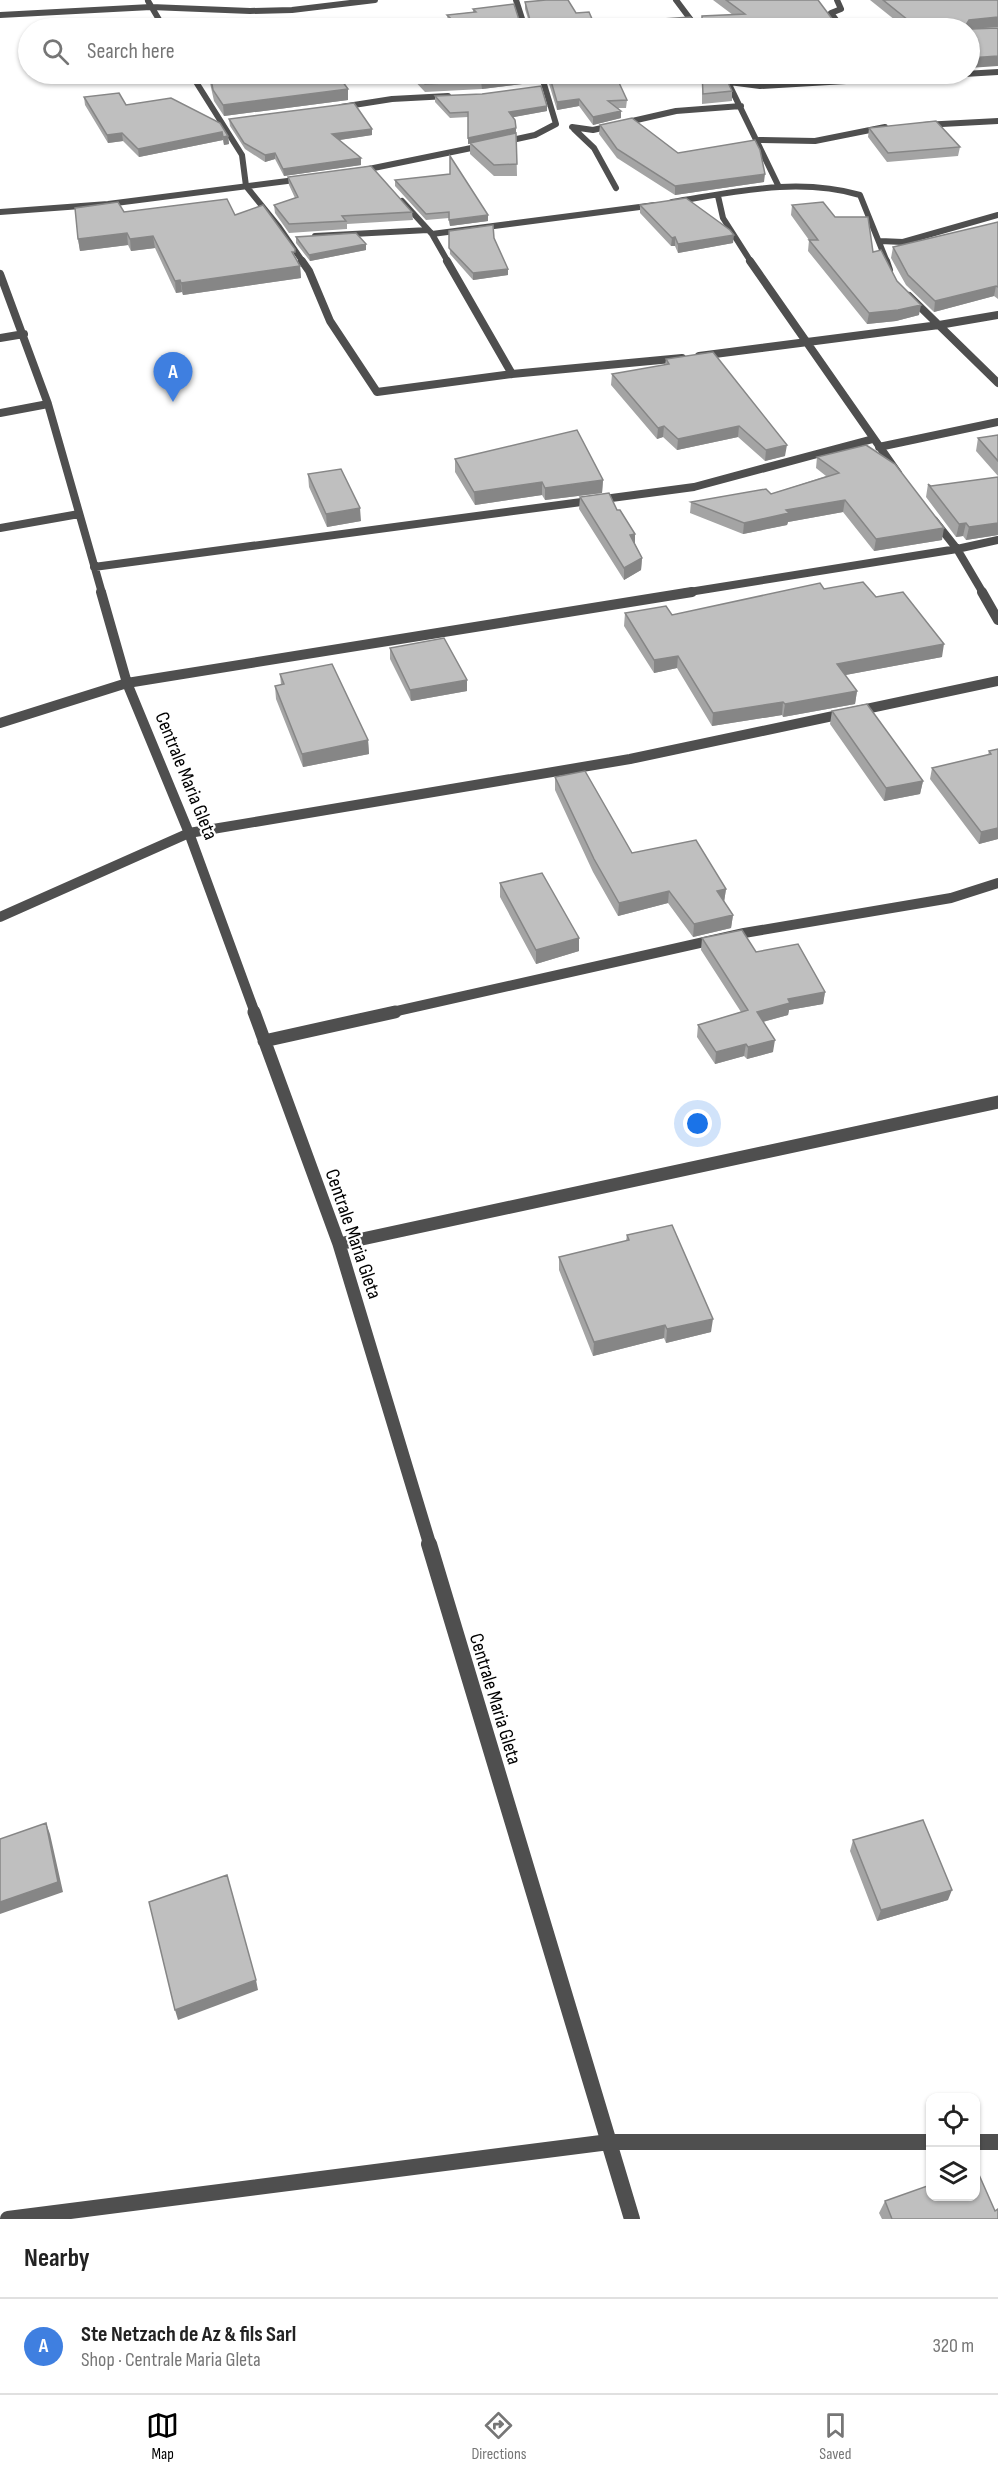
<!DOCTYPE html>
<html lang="en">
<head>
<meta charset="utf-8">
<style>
  body { margin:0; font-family:"Sofia Sans Condensed",sans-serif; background:#f6f6f6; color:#222 }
  .controls { position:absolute; right:18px; bottom:18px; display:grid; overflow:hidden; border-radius:12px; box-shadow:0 2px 4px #0004 }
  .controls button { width:54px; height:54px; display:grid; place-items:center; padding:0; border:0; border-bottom:2px solid #e0e0e0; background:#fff; color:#222; font:30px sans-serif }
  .you { position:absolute; left:698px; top:1124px; width:21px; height:21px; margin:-15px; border:4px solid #fff; border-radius:50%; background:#1a73e8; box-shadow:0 0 0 9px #1a73e833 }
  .badge { display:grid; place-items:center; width:39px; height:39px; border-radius:50%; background:#000; color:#fff; font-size:20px; font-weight:700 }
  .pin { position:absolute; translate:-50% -50px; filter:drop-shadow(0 2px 3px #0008) }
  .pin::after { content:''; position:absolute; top:32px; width:21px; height:18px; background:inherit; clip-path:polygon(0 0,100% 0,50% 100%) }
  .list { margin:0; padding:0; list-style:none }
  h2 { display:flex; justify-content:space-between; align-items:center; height:78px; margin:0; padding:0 24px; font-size:26px }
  h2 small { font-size:20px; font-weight:400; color:#767676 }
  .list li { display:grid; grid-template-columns:39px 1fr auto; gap:18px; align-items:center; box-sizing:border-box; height:96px; padding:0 24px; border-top:2px solid #e0e0e0 }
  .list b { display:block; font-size:22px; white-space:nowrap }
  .list p { margin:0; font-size:20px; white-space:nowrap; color:#767676 }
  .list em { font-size:20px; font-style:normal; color:#767676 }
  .icon { flex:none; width:33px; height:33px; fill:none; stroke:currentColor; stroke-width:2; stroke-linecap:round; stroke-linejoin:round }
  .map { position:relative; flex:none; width:998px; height:2219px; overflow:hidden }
  .search { position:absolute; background:#fff; box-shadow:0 2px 4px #0004; left:18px; right:18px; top:18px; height:66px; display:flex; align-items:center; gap:15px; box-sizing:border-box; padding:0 21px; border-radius:33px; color:#767676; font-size:22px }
  .sheet { height:174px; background:#fff }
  nav { display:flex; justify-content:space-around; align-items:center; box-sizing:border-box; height:84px; border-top:2px solid #e0e0e0; background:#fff; font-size:16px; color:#767676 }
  nav a { display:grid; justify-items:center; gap:3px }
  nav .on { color:#000 }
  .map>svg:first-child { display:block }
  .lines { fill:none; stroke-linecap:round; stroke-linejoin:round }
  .minor-far4 { stroke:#4f4f4f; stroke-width:6 }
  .minor-far3 { stroke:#4f4f4f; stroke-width:8 }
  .minor-far2 { stroke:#4f4f4f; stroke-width:10 }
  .minor-far1 { stroke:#4f4f4f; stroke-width:13 }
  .minor { stroke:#4f4f4f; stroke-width:16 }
  .wall { fill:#a4a4a4 }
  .shaded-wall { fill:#868686 }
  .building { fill:#bfbfbf; stroke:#868686; stroke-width:1.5 }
  .labels { text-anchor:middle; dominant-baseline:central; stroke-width:4.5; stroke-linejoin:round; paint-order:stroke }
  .street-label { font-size:20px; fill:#000; stroke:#fff }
</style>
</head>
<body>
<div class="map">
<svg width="998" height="2219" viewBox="0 0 998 2219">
  <rect width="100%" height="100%" fill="#fff"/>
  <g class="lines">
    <path class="minor-far4" d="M 516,0 L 525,28
      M 676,0 L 697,28
      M 837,0 L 841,9 L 831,13 L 842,28
      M 148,1 L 164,28
      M 0,15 L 151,7 L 250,11 L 292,10 L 375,0
      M 191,74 L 242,155 L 246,186 L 279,227 L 303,262
      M 724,74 L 778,185
      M 729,82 L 760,86 L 998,72
      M 341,107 L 392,99 L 448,96
      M 923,125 L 998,121
      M 572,127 L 593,130 L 676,111 L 741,106
      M 574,129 L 594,148 L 616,188
      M 759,140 L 815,141 L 885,127
      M 503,142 L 535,135 L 556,124 L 541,74
      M 359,171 L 486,145
      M 718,196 L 723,218 L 751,262
      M 402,201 L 432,234 L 448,262
      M 672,202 C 736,192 797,177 860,195 L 887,262
      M 0,212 L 108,204 L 303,179
      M 432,234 L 655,205
      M 315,236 L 428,230
      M 880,241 L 903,242 L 998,215"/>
    <path class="minor-far3" d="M 302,261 L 309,271 L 330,321 L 377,392 L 512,374 L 682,358
      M 447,261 L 512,374
      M 750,261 L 898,473
      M 886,261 L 889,270
      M 0,274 L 48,404 L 102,593
      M 909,296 L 998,383
      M 0,338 L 24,334
      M 699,356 L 939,325 L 998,315
      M 0,413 L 48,404
      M 879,447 L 998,422
      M 934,520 L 957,549 L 983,593
      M 0,528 L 79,514
      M 94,567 L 694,487 L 873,439
      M 683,593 L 957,549 L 998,540"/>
    <path class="minor-far2" d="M 101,592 L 127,683 L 189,833 L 255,1013
      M 982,592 L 998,620
      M 0,723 L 127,683 L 692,592
      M 0,917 L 189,833 L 630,759 L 998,681
      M 388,1013 L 744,933 L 951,898 L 998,883"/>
    <path class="minor-far1" d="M 254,1012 L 339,1244 L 430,1545
      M 264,1041 L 395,1012
      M 339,1244 L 998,1102"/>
    <path class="minor" d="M 429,1544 L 632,2219
      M 976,2142 L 998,2142
      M 8,2219 L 609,2142 L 930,2142"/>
  </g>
  <path class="wall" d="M 713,0 L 818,0 L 839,28 L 660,28 L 661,19 L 698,24 L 733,15 Z
    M 870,0 L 998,0 L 998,27 L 971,29 L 998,66 L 969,28 L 905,28 Z
    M 525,2 L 576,13 L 596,28 L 454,28 L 448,22 L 447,15 L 473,12 L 473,9 L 520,23 L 526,26 L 529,22 L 525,9 Z
    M 208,74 L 337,74 L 348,89 L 348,100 L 224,116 L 214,101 Z
    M 409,74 L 538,74 L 538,82 L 482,89 L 425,92 L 409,75 Z
    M 546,74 L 615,74 L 627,100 L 626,108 L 618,108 L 621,111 L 621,118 L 593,125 L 579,106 L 557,110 Z
    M 702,74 L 732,91 L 732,101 L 702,104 Z
    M 729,74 L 779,74 L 778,80 L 760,81 L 731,77 Z
    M 435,96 L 547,106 L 547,111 L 513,117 L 516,133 L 517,176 L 494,176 L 470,154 L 470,143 L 468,144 L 468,117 L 450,118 L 435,102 Z
    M 84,97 L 126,105 L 228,136 L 229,144 L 224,145 L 223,140 L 139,157 L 123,141 L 108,143 L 85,105 Z
    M 229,119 L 372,135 L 339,140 L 361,158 L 361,165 L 284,176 L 275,159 L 265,162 L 245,149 L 230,126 Z
    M 600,125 L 678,153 L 764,182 L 675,195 L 617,158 L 599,134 Z
    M 869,128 L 960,147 L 958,156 L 887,162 L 868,137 Z
    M 288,177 L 412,212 L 413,220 L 347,224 L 347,229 L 289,233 L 275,213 L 274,205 L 295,198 L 289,185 Z
    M 395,180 L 488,215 L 488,221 L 450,226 L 449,218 L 426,220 L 395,186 Z
    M 640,205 L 733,243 L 678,253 L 675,246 L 671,246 L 640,213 Z
    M 792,205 L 835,217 L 873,252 L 897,281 L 919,315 L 896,321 L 867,324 L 808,251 L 809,240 L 791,215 Z
    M 124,212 L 235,215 L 296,259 L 300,266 L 301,278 L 183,295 L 182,292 L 176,293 L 155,248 L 131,251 L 128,245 L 80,251 L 78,239 Z
    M 998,222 L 998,299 L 994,296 L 934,312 L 906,285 L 891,258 L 893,247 Z
    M 449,231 L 494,238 L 508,275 L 473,280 L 450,254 Z
    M 296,237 L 366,250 L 310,261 L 296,243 Z
    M 666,359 L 785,456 L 765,461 L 738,437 L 677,450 L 663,437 L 657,439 L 611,385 L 612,374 L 665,365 Z
    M 998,435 L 998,476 L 976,451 L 978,438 Z
    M 817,457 L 942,540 L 874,551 L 843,512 L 788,522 L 787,525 L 743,534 L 690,513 L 691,502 L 771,494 L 826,476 L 816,468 Z
    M 455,459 L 603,480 L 602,493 L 545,500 L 542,495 L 475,505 L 455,472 Z
    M 308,474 L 361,521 L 327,527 L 309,487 Z
    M 998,477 L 998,535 L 966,540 L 963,536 L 956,537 L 926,497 L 928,484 L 931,486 Z
    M 580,497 L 617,510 L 635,534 L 635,544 L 642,558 L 641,570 L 624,580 L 579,509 Z
    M 824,589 L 876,597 L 942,657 L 845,675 L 857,691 L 855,704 L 783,717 L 782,715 L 712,726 L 677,668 L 654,673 L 624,626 L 625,613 L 672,615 Z
    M 390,648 L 467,691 L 411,701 L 390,659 Z
    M 280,674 L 368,740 L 369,754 L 303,767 L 276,699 L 275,686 L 281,685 Z
    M 832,711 L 923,781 L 920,794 L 884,801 L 830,724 Z
    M 998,749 L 998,839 L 979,844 L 930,779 L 932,768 L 988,755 L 989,751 Z
    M 555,777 L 632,853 L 726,889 L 724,902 L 733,915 L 731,928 L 693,937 L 668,903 L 618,916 L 593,872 L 555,790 Z
    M 500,883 L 579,938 L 579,951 L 536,964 L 500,897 Z
    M 702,938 L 756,952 L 825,992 L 823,1004 L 789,1010 L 788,1015 L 763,1022 L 773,1052 L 747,1059 L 744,1056 L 715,1064 L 697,1037 L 698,1025 L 741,1012 L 701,950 Z
    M 627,1235 L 711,1332 L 666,1343 L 664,1338 L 593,1356 L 559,1270 L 559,1257 L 626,1241 Z
    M 853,1840 L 948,1900 L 877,1921 L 850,1851 Z
    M 885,2201 L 995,2211 L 998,2219 L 882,2219 L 879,2213 Z"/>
  <path class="shaded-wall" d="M 998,17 L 998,27 L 969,29 L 966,25 L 969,20 Z
    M 998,56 L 998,66 L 969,68 L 969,58 Z
    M 538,74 L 538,82 L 482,89 L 481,81 Z
    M 348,89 L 348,100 L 224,116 L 223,105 Z
    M 579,99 L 579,106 L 557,110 L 557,102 Z
    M 547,106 L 547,111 L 509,118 L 509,112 Z
    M 621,111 L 621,118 L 593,125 L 593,117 Z
    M 516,128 L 516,134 L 468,144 L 468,138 Z
    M 372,129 L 372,135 L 333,141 L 332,134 Z
    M 222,132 L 223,140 L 139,157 L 138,149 Z
    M 122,133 L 123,141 L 108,143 L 107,135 Z
    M 228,136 L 229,144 L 224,145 L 223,137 Z
    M 275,153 L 275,159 L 265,162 L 265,155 Z
    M 361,158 L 361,165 L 284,176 L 283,169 Z
    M 765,174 L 764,182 L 675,195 L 675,186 Z
    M 488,215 L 488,221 L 450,226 L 449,220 Z
    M 127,233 L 128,245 L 80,251 L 78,239 Z
    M 734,235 L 733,243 L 678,253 L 678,244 Z
    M 153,236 L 155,248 L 131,251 L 130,239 Z
    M 675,237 L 675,246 L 671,246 L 672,238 Z
    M 366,244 L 366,250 L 310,261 L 309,255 Z
    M 300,266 L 301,278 L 183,295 L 181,283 Z
    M 508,269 L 508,275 L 473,280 L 473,273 Z
    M 180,280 L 182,292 L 176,293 L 175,281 Z
    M 996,286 L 994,296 L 934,312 L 935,301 Z
    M 921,305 L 919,315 L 896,321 L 867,324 L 869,313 Z
    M 664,426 L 663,437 L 657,439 L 658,428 Z
    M 739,426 L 738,437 L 677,450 L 678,439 Z
    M 787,445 L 785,456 L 765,461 L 766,450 Z
    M 603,480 L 602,493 L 545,500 L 545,488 Z
    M 542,482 L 542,495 L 475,505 L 474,492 Z
    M 845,500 L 843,512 L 788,522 L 787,525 L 743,534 L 744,523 L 786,510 Z
    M 360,508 L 361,521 L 327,527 L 326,514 Z
    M 966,523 L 963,536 L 956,537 L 959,524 Z
    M 998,523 L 998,535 L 966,540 L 969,527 Z
    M 944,528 L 942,540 L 874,551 L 876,539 Z
    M 635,534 L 635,546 L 630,535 Z
    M 642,558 L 641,570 L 624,580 L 624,568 Z
    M 944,644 L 942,657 L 835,677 L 837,664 Z
    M 678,656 L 677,668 L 654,673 L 654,660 Z
    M 467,680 L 467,691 L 411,701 L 410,690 Z
    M 857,691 L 855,704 L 783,717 L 785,704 Z
    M 783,702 L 782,715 L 712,726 L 713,713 Z
    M 368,740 L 369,754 L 303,767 L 302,754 Z
    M 923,781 L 920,794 L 884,801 L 886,788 Z
    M 998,828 L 998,839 L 979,844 L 981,832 Z
    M 726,889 L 724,902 L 717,891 Z
    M 669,891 L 668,903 L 618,916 L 619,903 Z
    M 733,915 L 731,928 L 693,937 L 694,924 Z
    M 579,938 L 579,951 L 536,964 L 536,950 Z
    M 825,992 L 823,1004 L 789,1010 L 788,1015 L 755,1024 L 757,1012 L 788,999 Z
    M 775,1040 L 773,1052 L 747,1059 L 748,1047 Z
    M 746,1044 L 744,1056 L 715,1064 L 716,1052 Z
    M 713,1319 L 711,1332 L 666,1343 L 667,1329 Z
    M 665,1325 L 664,1338 L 593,1356 L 594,1342 Z
    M 46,1823 L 50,1834 L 63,1892 L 0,1914 L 0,1902 Z
    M 952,1890 L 948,1900 L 877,1921 L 881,1910 Z
    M 256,1980 L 258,1990 L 178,2020 L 175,2010 Z"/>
  <path class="building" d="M 546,0 L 568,0 L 576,13 L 589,12 L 596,28 L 461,28 L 447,15 L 476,12 L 473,9 L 514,4 L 520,23 L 526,26 L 530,20 L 525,2 Z
    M 726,0 L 818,0 L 839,28 L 674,28 L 661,19 L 690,17 L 698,24 L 702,21 L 702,16 L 745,14 Z
    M 883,0 L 998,0 L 998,17 L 969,20 L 966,25 L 971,29 L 998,28 L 998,56 L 969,58 L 969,28 L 918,28 Z
    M 247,24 L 251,28 L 208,28 Z
    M 210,74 L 337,74 L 348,89 L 223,105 L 213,90 Z
    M 414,74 L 538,74 L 481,81 L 425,84 Z
    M 549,74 L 615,74 L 627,100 L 608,101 L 621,111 L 593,117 L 579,99 L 557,102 Z
    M 702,74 L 724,74 L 732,91 L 703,94 Z
    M 541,86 L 547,106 L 509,112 L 515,120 L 516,128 L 468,138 L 468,112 L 450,113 L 435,96 L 482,94 Z
    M 119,93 L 126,105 L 171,98 L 220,123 L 228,136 L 223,137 L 222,132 L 138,149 L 122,133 L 107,135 L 84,97 Z
    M 354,103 L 372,129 L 332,134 L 361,158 L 283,169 L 275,153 L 265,155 L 244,143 L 229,119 Z
    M 632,118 L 678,153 L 755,140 L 760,150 L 765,174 L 675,186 L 617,149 L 600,125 Z
    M 936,121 L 960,147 L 888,153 L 869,128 Z
    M 516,133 L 517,164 L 494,165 L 470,143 Z
    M 450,156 L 488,215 L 449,220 L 449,212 L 426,214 L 395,180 L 450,174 Z
    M 371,166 L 412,212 L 342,216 L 346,221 L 289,224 L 274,205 L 298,197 L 288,177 Z
    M 686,198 L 730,230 L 734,235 L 678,244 L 675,237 L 672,238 L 640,205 Z
    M 227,199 L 235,215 L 263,205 L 295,249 L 295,252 L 292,252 L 300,266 L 181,283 L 180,280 L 175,281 L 153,236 L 130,239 L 127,233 L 78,239 L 75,208 L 118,202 L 124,212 Z
    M 823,202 L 835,217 L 868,217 L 873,252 L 881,250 L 897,281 L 921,305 L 898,310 L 869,313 L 809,240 L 818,240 L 792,205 Z
    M 998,222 L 998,287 L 996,286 L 935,301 L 908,275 L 893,247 Z
    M 493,225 L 494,238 L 508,269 L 473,273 L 449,248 L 449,231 Z
    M 356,233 L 366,244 L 309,255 L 296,237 Z
    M 713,352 L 787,445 L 766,450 L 739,426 L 678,439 L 664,426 L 658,428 L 612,374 L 669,364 L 666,359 Z
    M 577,430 L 603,480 L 545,488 L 542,482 L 474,492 L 455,459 Z
    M 998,435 L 998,461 L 978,438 Z
    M 866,445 L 895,464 L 944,528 L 876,539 L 845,500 L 786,510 L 789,513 L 744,523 L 691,502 L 766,489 L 771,494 L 839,473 L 817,457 Z
    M 341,469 L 360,508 L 326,514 L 308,474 Z
    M 998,477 L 998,523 L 969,527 L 966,523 L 959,524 L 928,484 L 931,486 Z
    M 609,493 L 617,510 L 620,510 L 635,534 L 630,535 L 642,558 L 624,568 L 580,497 Z
    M 863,582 L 876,597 L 903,592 L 944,644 L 837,664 L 857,691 L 785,704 L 783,702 L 713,713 L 678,656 L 654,660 L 625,613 L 666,606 L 672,615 L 820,583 L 824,589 Z
    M 444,638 L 467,680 L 410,690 L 390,648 Z
    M 332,664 L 368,740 L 302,754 L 275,686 L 284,684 L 280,674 Z
    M 867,704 L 923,781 L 886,788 L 832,711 Z
    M 998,749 L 998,828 L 981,832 L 932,768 L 991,754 L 989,751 Z
    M 585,771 L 632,853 L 696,840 L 726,889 L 717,891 L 733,915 L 694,924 L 669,891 L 619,903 L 594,859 L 555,777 Z
    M 542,873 L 579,938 L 536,950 L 500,883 Z
    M 742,930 L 756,952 L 798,944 L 825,992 L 788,999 L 790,1003 L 757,1012 L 775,1040 L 748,1047 L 746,1044 L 716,1052 L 698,1025 L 748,1010 L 702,938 Z
    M 672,1225 L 713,1319 L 667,1329 L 665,1325 L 594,1342 L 559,1257 L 629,1240 L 627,1235 Z
    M 923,1820 L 952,1890 L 881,1910 L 853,1840 Z
    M 46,1823 L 58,1882 L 0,1902 L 0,1839 Z
    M 227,1875 L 256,1980 L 175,2010 L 149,1902 Z
    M 975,2168 L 976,2168 L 995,2211 L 998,2209 L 998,2219 L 892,2219 L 885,2201 L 930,2185 L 930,2196 L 975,2196 Z"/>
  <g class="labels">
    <g class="street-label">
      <text transform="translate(186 776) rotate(68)">Centrale Maria Gleta</text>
      <text transform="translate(353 1234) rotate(71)">Centrale Maria Gleta</text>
      <text transform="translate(495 1699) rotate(73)">Centrale Maria Gleta</text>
    </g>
  </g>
</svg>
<div class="controls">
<button><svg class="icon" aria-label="locate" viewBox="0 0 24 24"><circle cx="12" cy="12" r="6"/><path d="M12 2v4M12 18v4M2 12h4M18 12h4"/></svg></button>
<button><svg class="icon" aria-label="layers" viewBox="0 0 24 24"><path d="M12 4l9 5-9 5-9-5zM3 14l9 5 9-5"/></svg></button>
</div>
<div class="you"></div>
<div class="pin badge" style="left:173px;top:402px;background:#3f7fe0">A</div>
<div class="search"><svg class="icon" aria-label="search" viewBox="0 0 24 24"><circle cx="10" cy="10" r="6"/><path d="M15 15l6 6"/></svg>Search here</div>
</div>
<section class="sheet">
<h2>Nearby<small></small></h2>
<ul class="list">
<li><span class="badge" style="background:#3f7fe0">A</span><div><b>Ste Netzach de Az &amp; fils Sarl</b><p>Shop · Centrale Maria Gleta</p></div><em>320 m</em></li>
</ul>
</section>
<nav>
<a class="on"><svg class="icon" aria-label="map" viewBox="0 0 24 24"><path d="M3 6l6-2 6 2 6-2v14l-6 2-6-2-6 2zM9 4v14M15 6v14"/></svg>Map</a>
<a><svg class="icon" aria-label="directions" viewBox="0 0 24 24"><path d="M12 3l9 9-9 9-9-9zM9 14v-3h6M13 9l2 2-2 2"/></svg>Directions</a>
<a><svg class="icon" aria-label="saved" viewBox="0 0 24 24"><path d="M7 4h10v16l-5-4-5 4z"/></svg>Saved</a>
</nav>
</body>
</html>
